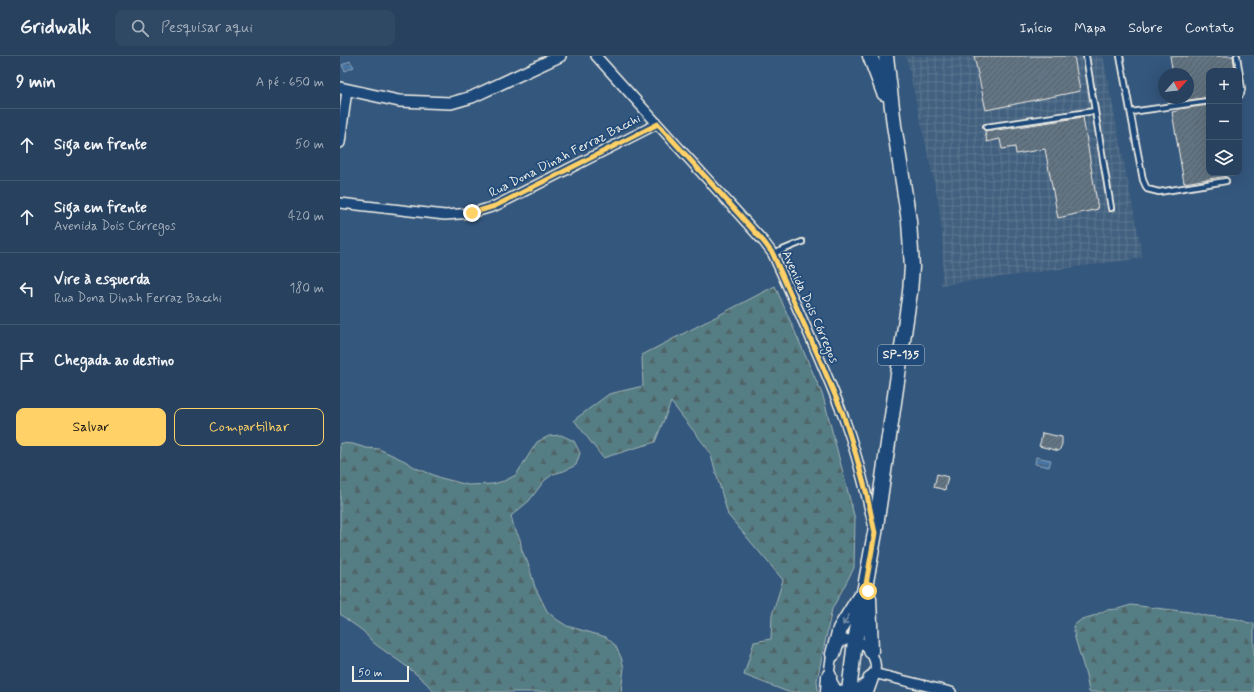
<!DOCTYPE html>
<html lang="pt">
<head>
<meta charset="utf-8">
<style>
  body { margin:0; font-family:Mynerve,sans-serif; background:#2f4864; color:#f1f3f6 }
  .controls { position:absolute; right:12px; top:12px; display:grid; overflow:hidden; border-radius:8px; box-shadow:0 4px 16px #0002 }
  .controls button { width:36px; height:36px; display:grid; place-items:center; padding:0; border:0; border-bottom:1px solid #435a73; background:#27415e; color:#f1f3f6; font:20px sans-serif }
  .compass { position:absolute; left:818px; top:12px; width:36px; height:36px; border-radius:50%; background:#27415e; box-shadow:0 4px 16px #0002; rotate:62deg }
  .scale { position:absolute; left:12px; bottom:10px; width:57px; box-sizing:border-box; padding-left:4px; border:2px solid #f4f1e8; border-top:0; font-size:11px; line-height:14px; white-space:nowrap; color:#f4f1e8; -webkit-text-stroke:3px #1f4a7a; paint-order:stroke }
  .stop { position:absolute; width:12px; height:12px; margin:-9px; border:3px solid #ffd166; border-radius:50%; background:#fff }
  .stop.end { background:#ffd166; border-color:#fff; box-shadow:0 1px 4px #0008 }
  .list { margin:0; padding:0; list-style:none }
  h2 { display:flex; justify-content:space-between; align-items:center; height:52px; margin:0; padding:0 16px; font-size:17px }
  h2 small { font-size:13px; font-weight:400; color:#a4afbc }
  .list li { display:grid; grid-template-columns:26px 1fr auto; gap:12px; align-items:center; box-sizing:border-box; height:72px; padding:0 16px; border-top:1px solid #435a73 }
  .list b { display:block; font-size:15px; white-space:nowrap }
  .list p { margin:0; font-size:13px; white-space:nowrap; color:#a4afbc }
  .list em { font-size:13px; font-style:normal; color:#a4afbc }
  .actions { display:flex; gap:8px; padding:12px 16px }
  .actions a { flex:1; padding:9px 0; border:1px solid #ffd166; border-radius:8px; text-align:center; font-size:14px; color:#ffd166 }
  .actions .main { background:#ffd166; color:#111 }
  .icon { flex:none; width:22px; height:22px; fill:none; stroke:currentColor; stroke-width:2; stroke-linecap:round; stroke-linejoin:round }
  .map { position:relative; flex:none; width:914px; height:636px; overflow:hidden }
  header { display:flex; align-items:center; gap:24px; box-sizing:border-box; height:56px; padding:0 20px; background:#27415e; border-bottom:1px solid #435a73 }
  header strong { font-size:19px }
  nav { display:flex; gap:22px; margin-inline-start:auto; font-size:14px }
  .search { width:280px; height:36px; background:#2f4864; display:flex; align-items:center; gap:10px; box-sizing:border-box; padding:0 14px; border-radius:8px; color:#a4afbc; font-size:15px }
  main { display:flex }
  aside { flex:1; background:#27415e }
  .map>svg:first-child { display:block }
  .industrial { fill:url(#industrial-grid) }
  .forest { fill:url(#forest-firs); stroke:#a4b7b6 }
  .water { fill:url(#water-rules); stroke:#8ca6bf }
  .building { fill:url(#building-hatch); stroke:#f4f1e8 }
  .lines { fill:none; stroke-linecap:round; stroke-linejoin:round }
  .service-casing { stroke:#f4f1e8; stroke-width:8 }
  .minor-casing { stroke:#f4f1e8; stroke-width:12 }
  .tertiary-casing { stroke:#f4f1e8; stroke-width:14 }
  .primary-casing { stroke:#f4f1e8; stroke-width:17 }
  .service { stroke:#1f4a7a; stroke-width:4.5 }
  .minor { stroke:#1f4a7a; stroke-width:9 }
  .tertiary { stroke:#1f4a7a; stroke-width:11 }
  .primary { stroke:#1f4a7a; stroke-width:14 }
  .oneway { stroke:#748da6 }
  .route { stroke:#ffd166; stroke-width:5 }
  .labels { text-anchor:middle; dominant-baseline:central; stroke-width:3.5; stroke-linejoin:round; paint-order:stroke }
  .shield { fill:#1f4a7a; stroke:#b4bfc7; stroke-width:1 }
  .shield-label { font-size:12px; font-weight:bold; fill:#f4f1e8 }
  .street-label { font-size:13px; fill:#f4f1e8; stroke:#1f4a7a }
</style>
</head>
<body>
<header>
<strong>Gridwalk</strong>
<div class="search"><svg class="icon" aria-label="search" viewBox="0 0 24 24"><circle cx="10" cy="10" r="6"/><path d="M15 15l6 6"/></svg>Pesquisar aqui</div>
<nav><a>Início</a><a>Mapa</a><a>Sobre</a><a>Contato</a></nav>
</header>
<main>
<aside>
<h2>9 min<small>A pé · 650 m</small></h2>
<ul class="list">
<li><svg class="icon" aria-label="ahead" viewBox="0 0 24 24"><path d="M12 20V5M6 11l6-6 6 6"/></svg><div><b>Siga em frente</b></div><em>50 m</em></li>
<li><svg class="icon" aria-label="ahead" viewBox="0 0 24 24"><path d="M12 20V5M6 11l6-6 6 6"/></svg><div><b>Siga em frente</b><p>Avenida Dois Córregos</p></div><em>420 m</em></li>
<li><svg class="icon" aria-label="left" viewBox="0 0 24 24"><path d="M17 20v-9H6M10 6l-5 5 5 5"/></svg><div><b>Vire à esquerda</b><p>Rua Dona Dinah Ferraz Bacchi</p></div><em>180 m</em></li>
<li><svg class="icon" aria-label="arrive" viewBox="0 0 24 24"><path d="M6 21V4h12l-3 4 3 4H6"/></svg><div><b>Chegada ao destino</b></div></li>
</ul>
<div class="actions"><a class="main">Salvar</a><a>Compartilhar</a></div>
</aside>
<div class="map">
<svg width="914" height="636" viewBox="0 0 914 636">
  <defs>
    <pattern id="industrial-grid" width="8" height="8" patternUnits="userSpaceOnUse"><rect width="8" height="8" fill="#42607f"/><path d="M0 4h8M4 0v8" fill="none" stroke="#5e7791"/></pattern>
    <pattern id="forest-firs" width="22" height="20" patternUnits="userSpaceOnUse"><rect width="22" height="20" fill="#557d84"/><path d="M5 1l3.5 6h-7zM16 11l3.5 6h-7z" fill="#506568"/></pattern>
    <pattern id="water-rules" width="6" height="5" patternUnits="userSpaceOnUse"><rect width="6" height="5" fill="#4774a3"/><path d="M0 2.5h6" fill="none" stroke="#485e74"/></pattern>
    <pattern id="building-hatch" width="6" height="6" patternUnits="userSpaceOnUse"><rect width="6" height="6" fill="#647484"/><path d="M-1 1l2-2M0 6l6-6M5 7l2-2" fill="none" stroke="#565e65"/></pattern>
  </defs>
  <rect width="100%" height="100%" fill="#34577d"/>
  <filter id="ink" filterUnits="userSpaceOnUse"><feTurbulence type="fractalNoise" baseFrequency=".025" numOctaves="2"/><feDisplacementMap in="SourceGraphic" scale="8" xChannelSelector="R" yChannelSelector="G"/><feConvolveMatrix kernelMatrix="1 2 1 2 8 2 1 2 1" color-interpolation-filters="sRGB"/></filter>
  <g filter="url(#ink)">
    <path class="industrial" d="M 566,0 L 763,0 L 803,202 L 601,229 L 603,205 L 602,177 L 598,144 Z"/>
    <path class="forest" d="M 435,230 L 483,340 L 515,463 L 514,512 L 492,553 L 477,624 L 478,636 L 448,636 L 404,619 L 414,586 L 431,583 L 432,559 L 443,524 L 388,459 L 370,396 L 331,346 L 315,386 L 263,402 L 234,364 L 269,338 L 303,330 L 302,299 Z
      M 221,379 L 234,385 L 240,397 L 236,409 L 224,415 L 213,418 L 204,425 L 189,445 L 171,460 L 174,471 L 180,483 L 182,495 L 188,507 L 195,531 L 207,555 L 216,563 L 227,570 L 266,581 L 275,589 L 281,601 L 284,612 L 281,636 L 94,636 C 78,616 55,603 35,588 C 31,585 27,579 23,575 C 15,569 7,564 0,558 L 0,387 L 13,388 L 26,392 L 39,393 L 65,405 L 76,412 L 101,422 L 128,429 L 153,428 L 164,425 L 176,419 L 197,386 L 209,380 Z
      M 791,549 L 850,556 L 867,560 L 897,563 L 909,567 L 914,567 L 914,636 L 749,636 L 746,619 L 735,582 L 733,570 L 742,563 L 753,560 L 766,554 L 778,553 Z"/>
    <path class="water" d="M 10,5 L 14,11 L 5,15 L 2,9 Z
      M 696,401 L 711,404 L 709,411 L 695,408 Z"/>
    <path class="building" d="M 634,0 L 734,0 L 740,35 L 646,54 Z
      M 830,0 L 893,0 L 895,15 L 869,15 L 869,41 L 837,46 L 836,42 L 848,42 L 848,18 L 833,18 Z
      M 869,49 L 869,117 L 887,117 L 887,120 L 844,127 L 832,56 L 838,55 L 838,53 Z
      M 743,61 L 758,153 L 718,162 L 705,93 L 676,98 L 675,91 L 662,93 L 660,83 L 647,86 L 645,76 Z
      M 702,377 L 722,381 L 722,388 L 719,395 L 699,390 L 701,384 Z
      M 597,418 L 608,421 L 605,434 L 594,431 Z"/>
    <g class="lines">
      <g class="service-casing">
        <path id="service" d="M 746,0 L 771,152
          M 780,0 L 803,124 L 807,133 L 819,136 L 886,125
          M 897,0 L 902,33 L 901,38 L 899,40
          M 791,56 L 869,45
          M 646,71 L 755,55
          M 433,198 L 462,186"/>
      </g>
      <g class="minor-casing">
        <path id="minor" d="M 256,0 L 424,186 L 433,198 C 457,251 481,303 502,357 C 516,393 525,431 533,468
          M 0,87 L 7,34
          M 0,147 L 105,159 L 132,157 L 155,150 L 317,68
          M 533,617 L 611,636
          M 503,636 L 496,633 L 489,620 C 490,612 490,597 497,590 C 516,569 547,605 531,623 C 525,629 517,633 509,636"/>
      </g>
      <g class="tertiary-casing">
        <path id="tertiary" d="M 0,32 L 59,45 L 111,47 L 132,41 L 220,0"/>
      </g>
      <g class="primary-casing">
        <path id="primary" d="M 530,0 L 544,37
          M 529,542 L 531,595
          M 493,598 L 500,573 L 519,542
          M 488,636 L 489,620
          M 509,636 L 515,585 L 535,477 L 570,236 L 572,211 L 569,165 L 554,69 L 546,0
          M 526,636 L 531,622"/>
      </g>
      <use href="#service" class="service"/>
      <use href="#minor" class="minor"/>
      <use href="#tertiary" class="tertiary"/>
      <use href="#primary" class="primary"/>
    </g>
    <defs><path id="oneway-shaft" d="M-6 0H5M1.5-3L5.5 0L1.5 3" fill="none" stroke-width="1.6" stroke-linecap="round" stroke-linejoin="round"/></defs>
    <use class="oneway" href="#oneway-shaft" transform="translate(506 564) rotate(121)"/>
  </g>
  <g class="lines" filter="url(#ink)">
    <path class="route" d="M 132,157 L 155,150 L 318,68 L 424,186 L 433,198 L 439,212 L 480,304 L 503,358 L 516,399 L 527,439 L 535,477 L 526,528 L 528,535"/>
  </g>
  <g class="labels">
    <rect class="shield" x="538" y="289" width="46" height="20" rx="3"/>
    <g class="shield-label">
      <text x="561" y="299">SP-135</text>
    </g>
    <g class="street-label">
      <text transform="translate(225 100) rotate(-27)">Rua Dona Dinah Ferraz Bacchi</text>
      <text transform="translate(470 251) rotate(66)">Avenida Dois Córregos</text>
    </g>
  </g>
</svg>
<div class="controls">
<button>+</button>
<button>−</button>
<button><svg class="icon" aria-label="layers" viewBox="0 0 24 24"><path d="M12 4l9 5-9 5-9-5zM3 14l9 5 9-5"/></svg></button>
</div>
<svg class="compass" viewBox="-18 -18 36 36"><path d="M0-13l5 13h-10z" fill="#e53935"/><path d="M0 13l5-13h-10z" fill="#a4afbc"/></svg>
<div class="scale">50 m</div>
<div class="stop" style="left:528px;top:535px"></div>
<div class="stop end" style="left:132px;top:157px"></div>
</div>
</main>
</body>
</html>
